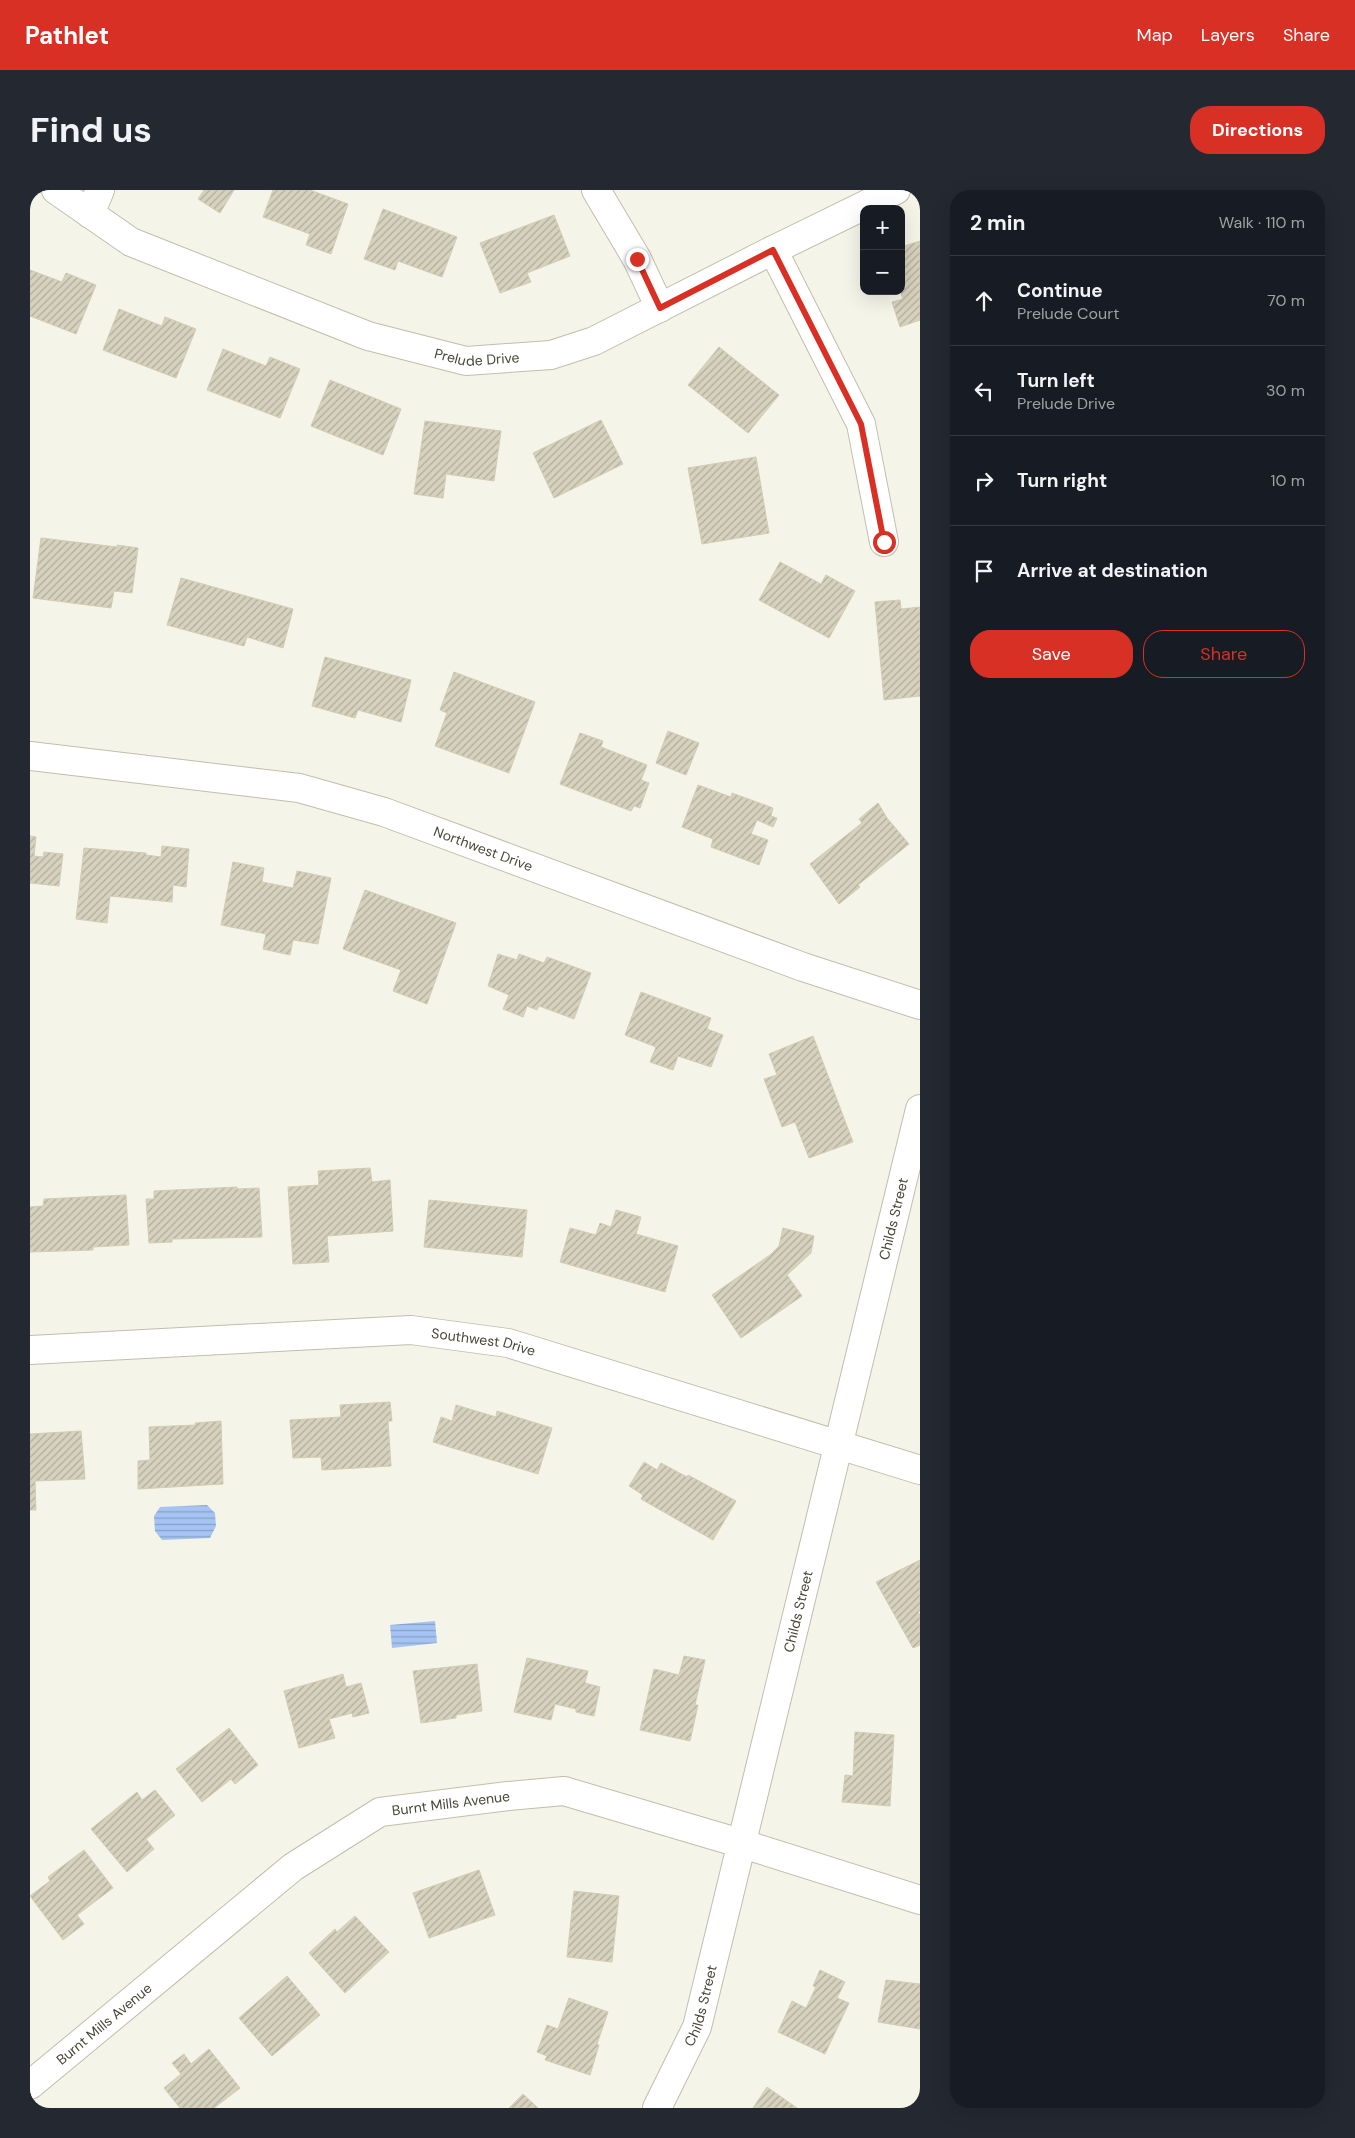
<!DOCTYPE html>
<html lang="en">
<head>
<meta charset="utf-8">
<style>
  body { margin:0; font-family:"DM Sans",sans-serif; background:#242831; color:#f1f3f6 }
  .controls { position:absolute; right:15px; top:15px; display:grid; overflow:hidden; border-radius:10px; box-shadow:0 5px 20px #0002 }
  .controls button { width:45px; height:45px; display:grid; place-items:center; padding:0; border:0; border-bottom:1px solid #363941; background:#171b24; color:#f1f3f6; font:25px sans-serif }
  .stop { position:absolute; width:15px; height:15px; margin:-11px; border:4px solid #d93025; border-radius:50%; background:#fff }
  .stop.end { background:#d93025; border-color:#fff; box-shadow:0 1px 5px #0008 }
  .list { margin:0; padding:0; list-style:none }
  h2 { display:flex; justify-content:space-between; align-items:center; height:65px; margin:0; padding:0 20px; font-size:21px }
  h2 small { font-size:16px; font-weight:400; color:#9ea1a6 }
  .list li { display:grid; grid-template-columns:32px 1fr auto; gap:15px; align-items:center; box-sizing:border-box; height:90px; padding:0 20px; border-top:1px solid #363941 }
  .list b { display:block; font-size:19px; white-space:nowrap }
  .list p { margin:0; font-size:16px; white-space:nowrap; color:#9ea1a6 }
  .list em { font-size:16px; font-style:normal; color:#9ea1a6 }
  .actions { display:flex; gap:10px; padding:15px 20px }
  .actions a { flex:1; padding:11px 0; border:1px solid #d93025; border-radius:20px; text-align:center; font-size:18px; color:#d93025 }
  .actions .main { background:#d93025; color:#fff }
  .icon { flex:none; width:28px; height:28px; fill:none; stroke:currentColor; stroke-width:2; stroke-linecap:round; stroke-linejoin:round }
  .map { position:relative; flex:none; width:890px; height:1918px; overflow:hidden; border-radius:20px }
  header { display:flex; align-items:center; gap:30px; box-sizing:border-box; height:70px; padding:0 25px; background:#d93025; color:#fff }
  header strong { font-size:24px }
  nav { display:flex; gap:28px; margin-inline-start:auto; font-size:18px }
  .intro { display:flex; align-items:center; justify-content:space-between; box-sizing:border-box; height:120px; padding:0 30px }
  h1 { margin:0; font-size:35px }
  .button { padding:12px 22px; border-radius:20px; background:#d93025; color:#fff; font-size:18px; font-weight:700 }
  main { display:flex; gap:30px; padding:0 30px }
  aside { flex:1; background:#171b24; border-radius:20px; box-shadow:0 5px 20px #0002 }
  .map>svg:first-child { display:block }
  .water { fill:url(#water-rules) }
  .building { fill:url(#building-hatch); stroke:#d2ccb1 }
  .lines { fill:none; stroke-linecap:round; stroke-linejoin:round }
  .minor-casing { stroke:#c1beab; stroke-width:30 }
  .minor { stroke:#fff; stroke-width:28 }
  .route { stroke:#d93025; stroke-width:6 }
  .labels { text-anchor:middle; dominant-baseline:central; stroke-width:4; stroke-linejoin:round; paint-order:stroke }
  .street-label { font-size:14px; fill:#494637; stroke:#fff }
</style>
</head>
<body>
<header>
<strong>Pathlet</strong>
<nav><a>Map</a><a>Layers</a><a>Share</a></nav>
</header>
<div class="intro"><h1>Find us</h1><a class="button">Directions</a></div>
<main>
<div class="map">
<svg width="890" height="1918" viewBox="0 0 890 1918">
  <defs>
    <pattern id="water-rules" width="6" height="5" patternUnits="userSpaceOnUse" patternTransform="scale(1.25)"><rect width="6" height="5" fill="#a5c4f3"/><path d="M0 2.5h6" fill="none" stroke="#88a1c6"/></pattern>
    <pattern id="building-hatch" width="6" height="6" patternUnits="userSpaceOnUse" patternTransform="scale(1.25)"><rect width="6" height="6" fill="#d7d2be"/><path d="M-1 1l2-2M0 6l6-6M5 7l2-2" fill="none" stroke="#b0ac9b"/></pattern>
  </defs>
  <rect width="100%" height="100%" fill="#f5f4e9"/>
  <path class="water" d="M 177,1315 L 185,1323 L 186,1336 L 180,1348 L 132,1350 L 125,1341 L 124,1326 L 130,1317 Z
    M 405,1431 L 407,1453 L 362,1458 L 360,1435 Z"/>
  <path class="building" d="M 174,0 L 173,0 L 204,0 L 190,23 L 168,9 Z
    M 243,0 L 280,0 L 318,14 L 301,64 L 276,55 L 280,44 L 233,27 Z
    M 353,19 L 427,47 L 412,87 L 368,71 L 365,80 L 334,69 Z
    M 524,25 L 540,66 L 497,83 L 501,92 L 470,103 L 450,53 Z
    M 890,51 L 890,130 L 870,137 L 862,112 L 873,109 L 870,101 L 871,57 Z
    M 0,80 L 32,92 L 36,83 L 66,95 L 46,144 L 0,126 Z
    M 89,119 L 132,136 L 135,127 L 166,139 L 146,188 L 73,160 Z
    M 689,157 L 749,205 L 718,243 L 658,195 Z
    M 193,159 L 236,176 L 240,167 L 270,179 L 250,228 L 177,200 Z
    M 300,190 L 371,219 L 353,265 L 281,236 Z
    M 571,230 L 593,274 L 524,308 L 503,263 Z
    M 395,231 L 471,241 L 464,291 L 416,284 L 413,308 L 384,304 Z
    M 726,267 L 739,343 L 672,354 L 658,278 Z
    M 11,348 L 87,357 L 87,355 L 108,358 L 102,403 L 84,401 L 81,418 L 3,408 Z
    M 750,372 L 791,394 L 796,385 L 825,401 L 799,448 L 729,410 Z
    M 151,388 L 263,419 L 253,458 L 217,447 L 214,456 L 137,435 Z
    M 870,410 L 871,419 L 890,417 L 890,506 L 854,510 L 845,412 Z
    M 295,467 L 381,490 L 371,532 L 328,520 L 325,528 L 282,516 Z
    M 424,482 L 505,512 L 479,583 L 405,556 L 417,523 L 410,520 Z
    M 638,541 L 669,553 L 656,585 L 626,573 Z
    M 550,543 L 573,551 L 571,557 L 617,575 L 611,590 L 619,593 L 610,618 L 604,616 L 601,621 L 530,594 Z
    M 668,595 L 701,607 L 702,603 L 743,618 L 741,626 L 747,628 L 743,637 L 727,630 L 721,644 L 738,650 L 729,675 L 681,657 L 683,649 L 652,637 Z
    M 848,613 L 857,628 L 879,654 L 828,695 L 830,697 L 809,714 L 780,674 L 832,633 L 829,629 Z
    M 0,646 L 6,647 L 4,666 L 13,667 L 14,662 L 33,664 L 29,696 L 0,693 Z
    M 132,656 L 159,659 L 156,697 L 143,695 L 142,712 L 80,706 L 77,733 L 46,729 L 54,658 L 116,663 L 116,665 L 131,667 Z
    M 203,672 L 234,678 L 232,692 L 263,698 L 267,681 L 301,688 L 288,754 L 263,750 L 260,765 L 233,759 L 236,744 L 191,735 Z
    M 335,700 L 426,733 L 397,814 L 363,801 L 371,780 L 313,759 Z
    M 468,764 L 487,770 L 489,764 L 514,773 L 517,767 L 561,783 L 544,829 L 509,816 L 507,820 L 497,816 L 493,827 L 473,819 L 479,805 L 458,796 Z
    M 611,802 L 681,828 L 677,839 L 693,845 L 681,877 L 648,866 L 643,880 L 620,872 L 626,857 L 595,845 Z
    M 783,846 L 823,952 L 779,968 L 765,932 L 752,937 L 734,889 L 747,885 L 739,864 Z
    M 340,978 L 342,992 L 360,990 L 363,1041 L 297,1046 L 299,1072 L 263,1074 L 258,997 L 289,995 L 288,981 Z
    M 207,997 L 207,999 L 229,998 L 232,1047 L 142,1049 L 142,1052 L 119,1053 L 116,1009 L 124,1009 L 124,1001 Z
    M 96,1005 L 99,1055 L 63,1057 L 63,1060 L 0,1062 L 0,1017 L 13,1016 L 14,1009 Z
    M 399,1010 L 497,1020 L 492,1067 L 394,1057 Z
    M 586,1020 L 611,1027 L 606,1044 L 648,1056 L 635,1102 L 530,1072 L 540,1038 L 566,1045 L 570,1033 L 581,1037 Z
    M 753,1038 L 784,1046 L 781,1063 L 757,1085 L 772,1106 L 711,1148 L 682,1105 L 740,1065 L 749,1056 Z
    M 360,1212 L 362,1231 L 358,1231 L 361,1276 L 292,1280 L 291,1267 L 263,1268 L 260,1230 L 311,1227 L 310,1215 Z
    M 426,1215 L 466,1227 L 467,1221 L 522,1238 L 508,1284 L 403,1252 L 411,1227 L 422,1231 Z
    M 191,1231 L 193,1294 L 108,1299 L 108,1271 L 120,1270 L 119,1237 L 166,1235 L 165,1233 Z
    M 51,1241 L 55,1289 L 5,1291 L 6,1320 L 0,1320 L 0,1244 Z
    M 614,1272 L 627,1280 L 631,1273 L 657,1287 L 658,1285 L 706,1311 L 683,1350 L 611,1309 L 613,1305 L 599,1296 Z
    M 890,1370 L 890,1421 L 888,1422 L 890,1425 L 890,1455 L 883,1458 L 846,1392 Z
    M 654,1466 L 675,1470 L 665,1515 L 668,1515 L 660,1551 L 610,1540 L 624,1479 L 649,1485 Z
    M 497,1468 L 558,1481 L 555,1493 L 570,1497 L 564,1526 L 546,1522 L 546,1519 L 525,1514 L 521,1530 L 484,1522 Z
    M 447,1474 L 452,1521 L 426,1525 L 426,1528 L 391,1533 L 383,1481 Z
    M 313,1484 L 316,1497 L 331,1493 L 339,1523 L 323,1527 L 322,1523 L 299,1529 L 305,1548 L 269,1558 L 254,1501 Z
    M 199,1538 L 228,1575 L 205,1594 L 201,1589 L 172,1612 L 146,1579 Z
    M 825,1542 L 864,1545 L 860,1616 L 812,1612 L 815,1585 L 823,1586 Z
    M 125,1600 L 145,1625 L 116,1649 L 124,1659 L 97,1682 L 61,1639 L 107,1602 L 112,1610 Z
    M 54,1660 L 83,1698 L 47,1725 L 54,1734 L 33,1750 L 0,1706 L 20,1691 L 18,1687 Z
    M 449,1680 L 465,1725 L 399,1748 L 383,1703 Z
    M 544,1701 L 589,1706 L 582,1772 L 537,1767 Z
    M 325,1726 L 359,1762 L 315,1803 L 279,1763 L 305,1739 L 307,1742 Z
    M 790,1780 L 815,1792 L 807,1808 L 819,1813 L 795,1864 L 748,1842 L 762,1811 L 776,1818 L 786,1797 L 783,1796 Z
    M 257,1786 L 290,1825 L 242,1866 L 209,1828 Z
    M 856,1790 L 890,1794 L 890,1839 L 848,1832 Z
    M 539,1808 L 578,1822 L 567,1854 L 569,1855 L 560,1885 L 515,1870 L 517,1866 L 507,1862 L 517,1835 L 528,1839 Z
    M 179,1859 L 210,1898 L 184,1918 L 150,1918 L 134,1898 L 151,1884 L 142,1873 L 154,1864 L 161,1874 Z
    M 737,1897 L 767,1918 L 723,1918 Z
    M 493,1904 L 508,1918 L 479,1918 Z"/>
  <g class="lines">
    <g class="minor-casing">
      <g id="minor">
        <path id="s1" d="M 26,0 L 101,52 L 338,146 L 436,171 L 521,165 L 564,151 L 743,60 L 866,0"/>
        <path d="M 566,0 L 607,69 L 630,118"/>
        <path d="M 60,24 L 70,0"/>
        <path d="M 743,60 L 831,234 L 854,352"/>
        <path id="s2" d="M 0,566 L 269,598 L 354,622 L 773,777 L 890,815"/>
        <path id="s3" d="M 0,1160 L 381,1140 L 478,1153 L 890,1280"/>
        <path id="s4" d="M 0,1895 L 263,1677 L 350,1622 L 478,1606 L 534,1601 L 713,1654 L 890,1710"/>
        <path id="s5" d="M 627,1918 L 667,1837 L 890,919"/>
      </g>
    </g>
    <use href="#minor" class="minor"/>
  </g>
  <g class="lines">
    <path class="route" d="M 607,69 L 630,118 L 743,60 L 831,234 L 854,352"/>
  </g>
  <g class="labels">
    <g class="street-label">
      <text stroke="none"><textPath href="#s1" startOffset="458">Prelude Drive</textPath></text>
      <text stroke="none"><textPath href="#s2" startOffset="465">Northwest Drive</textPath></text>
      <text stroke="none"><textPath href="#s5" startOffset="922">Childs Street</textPath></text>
      <text stroke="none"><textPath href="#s3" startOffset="455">Southwest Drive</textPath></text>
      <text stroke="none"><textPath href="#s5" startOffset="518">Childs Street</textPath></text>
      <text stroke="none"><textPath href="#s4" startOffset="516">Burnt Mills Avenue</textPath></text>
      <text stroke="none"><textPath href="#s5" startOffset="112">Childs Street</textPath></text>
      <text stroke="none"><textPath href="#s4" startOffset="96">Burnt Mills Avenue</textPath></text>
    </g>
  </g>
</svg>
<div class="controls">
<button>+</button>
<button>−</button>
</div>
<div class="stop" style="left:854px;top:352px"></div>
<div class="stop end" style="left:607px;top:69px"></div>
</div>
<aside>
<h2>2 min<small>Walk · 110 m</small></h2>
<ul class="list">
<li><svg class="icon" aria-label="ahead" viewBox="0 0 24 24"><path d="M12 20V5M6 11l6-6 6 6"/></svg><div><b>Continue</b><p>Prelude Court</p></div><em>70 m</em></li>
<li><svg class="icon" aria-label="left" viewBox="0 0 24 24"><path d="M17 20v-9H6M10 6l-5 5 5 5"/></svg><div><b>Turn left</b><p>Prelude Drive</p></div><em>30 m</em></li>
<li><svg class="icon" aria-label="right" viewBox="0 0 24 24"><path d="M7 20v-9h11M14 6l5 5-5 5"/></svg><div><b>Turn right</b></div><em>10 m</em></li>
<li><svg class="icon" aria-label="arrive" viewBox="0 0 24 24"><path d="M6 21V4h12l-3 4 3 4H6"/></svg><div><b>Arrive at destination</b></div></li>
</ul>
<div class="actions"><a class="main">Save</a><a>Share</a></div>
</aside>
</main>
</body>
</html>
